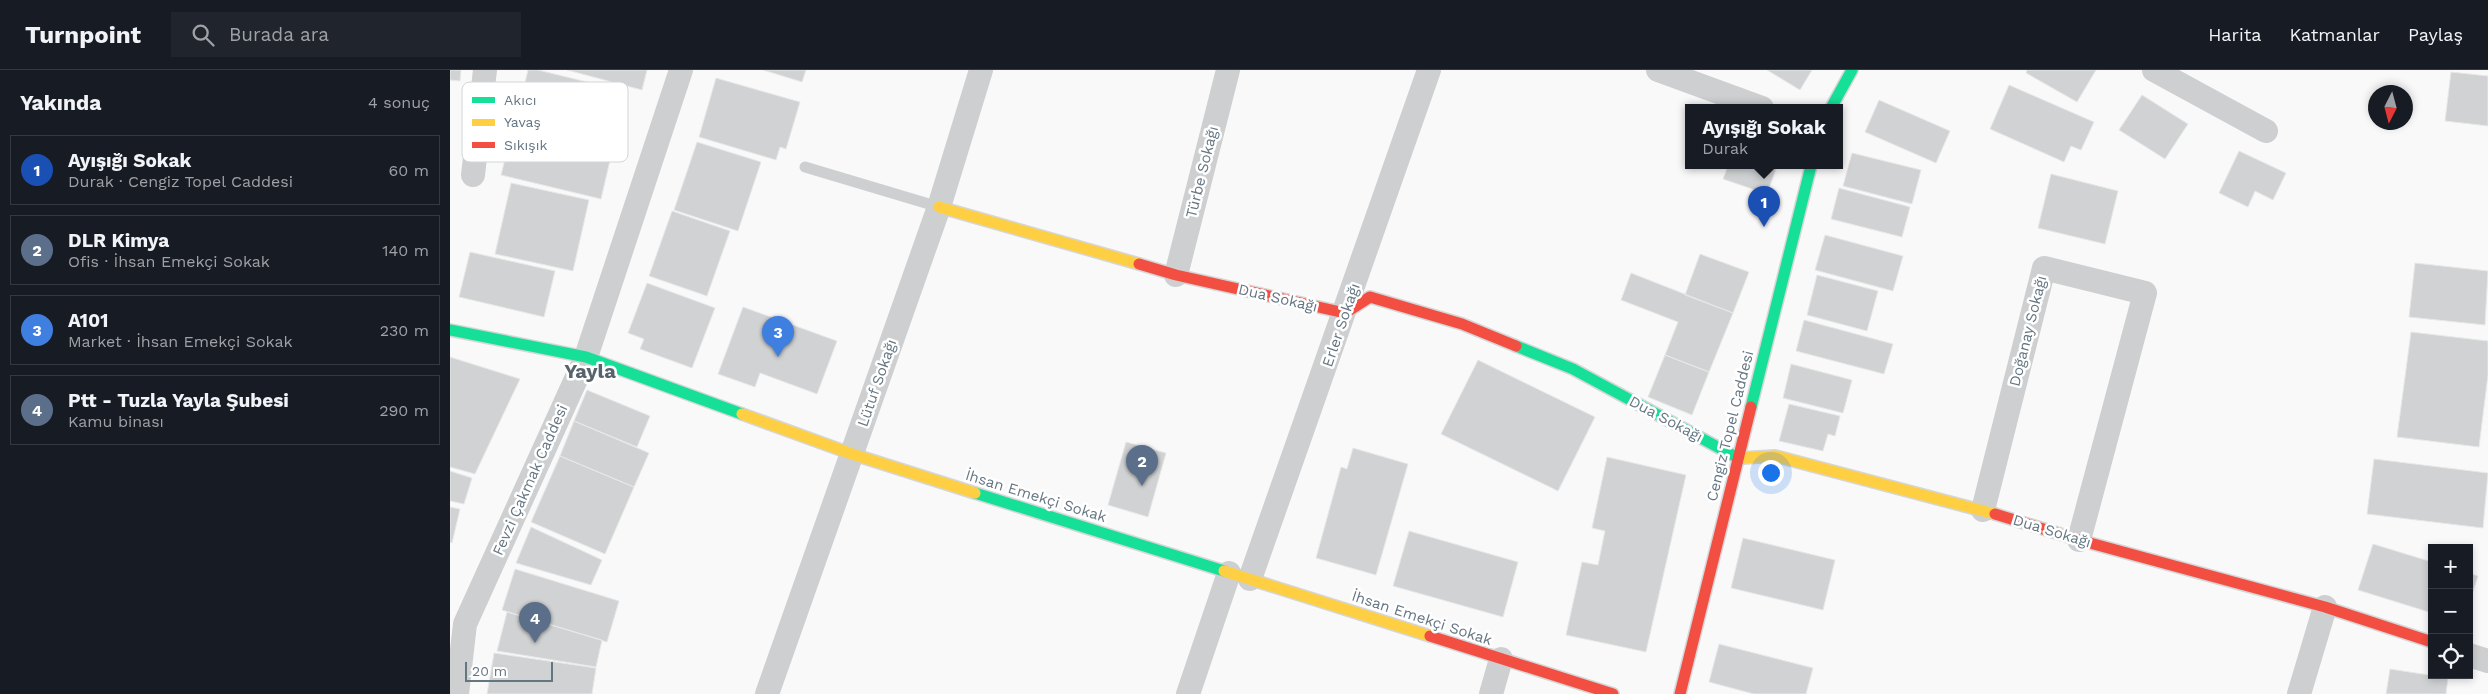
<!DOCTYPE html>
<html lang="tr">
<head>
<meta charset="utf-8">
<style>
  body { margin:0; font-family:"Work Sans",sans-serif; background:#20242c; color:#f1f3f6 }
  .controls { position:absolute; right:15px; bottom:15px; display:grid; overflow:hidden; border-radius:0px; box-shadow:0 2px 8px #0003 }
  .controls button { width:45px; height:45px; display:grid; place-items:center; padding:0; border:0; border-bottom:1px solid #363941; background:#171b24; color:#f1f3f6; font:25px sans-serif }
  .compass { position:absolute; left:1918px; top:15px; width:45px; height:45px; border-radius:50%; background:#171b24; box-shadow:0 2px 8px #0003; rotate:186deg }
  .scale { position:absolute; left:15px; bottom:12px; width:88px; box-sizing:border-box; padding-left:5px; border:2px solid #657683; border-top:0; font-size:14px; line-height:18px; white-space:nowrap; color:#657683; -webkit-text-stroke:4px #fff; paint-order:stroke }
  .you { position:absolute; left:1320px; top:402px; width:18px; height:18px; margin:-12px; border:4px solid #fff; border-radius:50%; background:#1a73e8; box-shadow:0 0 0 8px #1a73e833 }
  .badge { display:grid; place-items:center; width:32px; height:32px; border-radius:50%; background:#ea580c; color:#fff; font-size:16px; font-weight:700 }
  .pin { position:absolute; translate:-50% -41px; filter:drop-shadow(0 1px 2px #0008) }
  .pin::after { content:''; position:absolute; top:26px; width:18px; height:15px; background:inherit; clip-path:polygon(0 0,100% 0,50% 100%) }
  .popup { position:absolute; left:1235px; top:34px; width:158px; height:65px; box-sizing:border-box; display:grid; place-content:center; border-radius:0px; background:#171b24; filter:drop-shadow(0 1px 4px #0005); font-size:16px; white-space:nowrap; color:#9ea1a6 }
  .popup b { font-size:19px; color:#f1f3f6 }
  .popup::after { content:''; position:absolute; left:50%; top:100%; margin-left:-10px; border:10px solid transparent; border-top-color:#171b24 }
  .list { margin:0; padding:0; list-style:none }
  h2 { display:flex; justify-content:space-between; align-items:center; height:65px; margin:0; padding:0 20px; font-size:21px }
  h2 small { font-size:16px; font-weight:400; color:#9ea1a6 }
  .list li { display:grid; grid-template-columns:32px 1fr auto; gap:15px; align-items:center; box-sizing:border-box; height:70px; margin:0 10px 10px; padding:0 10px; border:1px solid #363941; border-radius:0px }
  .list b { display:block; font-size:19px; white-space:nowrap }
  .list p { margin:0; font-size:16px; white-space:nowrap; color:#9ea1a6 }
  .list em { font-size:16px; font-style:normal; color:#9ea1a6 }
  .icon { flex:none; width:28px; height:28px; fill:none; stroke:currentColor; stroke-width:2; stroke-linecap:round; stroke-linejoin:round }
  .map { position:relative; flex:none; width:2038px; height:624px; overflow:hidden }
  header { display:flex; align-items:center; gap:30px; box-sizing:border-box; height:70px; padding:0 25px; background:#171b24; border-bottom:1px solid #363941 }
  header strong { font-size:24px }
  nav { display:flex; gap:28px; margin-inline-start:auto; font-size:18px }
  .search { width:350px; height:45px; background:#20242c; display:flex; align-items:center; gap:12px; box-sizing:border-box; padding:0 18px; border-radius:0px; color:#9ea1a6; font-size:19px }
  main { display:flex }
  aside { flex:1; background:#171b24 }
  .map>svg:first-child { display:block }
  .building { fill:#d0d2d3; stroke:#e8e8e8 }
  .lines { fill:none; stroke-linecap:round; stroke-linejoin:round }
  .fast-casing { stroke:#d5d6d7; stroke-width:14 }
  .slow-casing { stroke:#d5d6d7; stroke-width:14 }
  .jam-casing { stroke:#d5d6d7; stroke-width:14 }
  .lane { stroke:#cecfd0; stroke-width:11 }
  .street { stroke:#cecfd0; stroke-width:24 }
  .fast { stroke:#16e098; stroke-width:11 }
  .slow { stroke:#ffcf43; stroke-width:11 }
  .jam { stroke:#f24e42; stroke-width:11 }
  .labels { text-anchor:middle; dominant-baseline:central; stroke-width:5; stroke-linejoin:round; paint-order:stroke }
  .street-label { font-size:15px; fill:#657683; stroke:#fff }
  .district-label { font-size:20px; font-weight:bold; fill:#57646e; stroke:#fff }
  .key { fill:#fff; stroke:#d1d6da; stroke-width:1 }
  .key-label { font-size:14px; fill:#657683 }
</style>
</head>
<body>
<header>
<strong>Turnpoint</strong>
<div class="search"><svg class="icon" aria-label="search" viewBox="0 0 24 24"><circle cx="10" cy="10" r="6"/><path d="M15 15l6 6"/></svg>Burada ara</div>
<nav><a>Harita</a><a>Katmanlar</a><a>Paylaş</a></nav>
</header>
<main>
<aside>
<h2>Yakında<small>4 sonuç</small></h2>
<ul class="list">
<li><span class="badge" style="background:#1a4fb4">1</span><div><b>Ayışığı Sokak</b><p>Durak · Cengiz Topel Caddesi</p></div><em>60 m</em></li>
<li><span class="badge" style="background:#5c6f8a">2</span><div><b>DLR Kimya</b><p>Ofis · İhsan Emekçi Sokak</p></div><em>140 m</em></li>
<li><span class="badge" style="background:#3f7fe0">3</span><div><b>A101</b><p>Market · İhsan Emekçi Sokak</p></div><em>230 m</em></li>
<li><span class="badge" style="background:#5c6f8a">4</span><div><b>Ptt - Tuzla Yayla Şubesi</b><p>Kamu binası</p></div><em>290 m</em></li>
</ul>
</aside>
<div class="map">
<svg width="2038" height="624" viewBox="0 0 2038 624">
  <rect width="100%" height="100%" fill="#f9f9f9"/>
  <path class="building" d="M 0,0 L 11,0 L 10,11 L 0,10 Z
    M 78,0 L 88,0 L 178,22 L 163,83 L 64,59 Z
    M 117,0 L 197,0 L 192,20 Z
    M 313,0 L 356,0 L 352,12 Z
    M 1317,0 L 1362,0 L 1350,20 Z
    M 1577,0 L 1646,0 L 1627,32 L 1576,3 Z
    M 2001,2 L 2038,6 L 2038,56 L 1995,51 Z
    M 266,8 L 350,32 L 336,79 L 330,77 L 326,90 L 249,67 Z
    M 1559,15 L 1644,52 L 1631,80 L 1621,76 L 1614,92 L 1540,59 Z
    M 1692,25 L 1738,54 L 1715,89 L 1669,60 Z
    M 1429,30 L 1500,61 L 1486,93 L 1415,62 Z
    M 62,62 L 161,86 L 151,129 L 51,105 Z
    M 247,72 L 311,92 L 288,161 L 224,140 Z
    M 1789,81 L 1836,103 L 1823,130 L 1805,121 L 1798,137 L 1769,123 Z
    M 1402,83 L 1471,100 L 1462,134 L 1393,116 Z
    M 1278,96 L 1327,96 L 1317,124 L 1273,109 Z
    M 1601,104 L 1668,121 L 1655,174 L 1588,158 Z
    M 61,113 L 139,130 L 123,201 L 45,184 Z
    M 1389,118 L 1460,137 L 1452,167 L 1381,149 Z
    M 222,141 L 280,161 L 257,226 L 199,206 Z
    M 1375,165 L 1453,186 L 1443,221 L 1365,200 Z
    M 20,182 L 105,201 L 94,247 L 9,227 Z
    M 1250,184 L 1299,202 L 1283,243 L 1235,225 Z
    M 1965,193 L 2038,201 L 2035,255 L 1959,247 Z
    M 1181,203 L 1283,243 L 1259,302 L 1215,285 L 1228,252 L 1171,230 Z
    M 1367,205 L 1428,221 L 1417,261 L 1357,245 Z
    M 197,213 L 265,238 L 242,298 L 190,279 L 194,269 L 178,263 Z
    M 293,237 L 387,271 L 367,324 L 310,303 L 305,317 L 268,304 Z
    M 1354,250 L 1443,274 L 1434,304 L 1346,281 Z
    M 1961,262 L 2038,271 L 2038,305 L 2029,377 L 1947,367 Z
    M 1215,285 L 1259,302 L 1242,345 L 1198,327 Z
    M 0,287 L 70,309 L 25,404 L 0,397 Z
    M 1028,290 L 1145,347 L 1108,421 L 991,364 Z
    M 1341,294 L 1402,310 L 1393,343 L 1333,328 Z
    M 137,320 L 200,346 L 187,377 L 124,351 Z
    M 1339,334 L 1390,346 L 1385,366 L 1378,364 L 1373,381 L 1329,371 Z
    M 124,351 L 199,383 L 184,417 L 110,386 Z
    M 676,372 L 716,383 L 698,447 L 658,435 Z
    M 903,378 L 958,394 L 926,505 L 866,488 L 891,397 L 897,399 Z
    M 110,386 L 184,417 L 155,484 L 81,452 Z
    M 1157,387 L 1236,405 L 1196,582 L 1116,565 L 1132,492 L 1148,495 L 1155,461 L 1142,458 Z
    M 1924,389 L 2038,403 L 2033,458 L 1917,444 Z
    M 0,401 L 22,408 L 14,434 L 0,431 Z
    M 0,437 L 10,439 L 2,473 L 0,472 Z
    M 81,457 L 152,490 L 141,515 L 66,493 Z
    M 959,461 L 1068,492 L 1053,547 L 943,516 Z
    M 1293,468 L 1385,490 L 1373,540 L 1281,518 Z
    M 1923,474 L 1982,492 L 1982,543 L 1908,520 Z
    M 65,499 L 169,531 L 157,572 L 52,540 Z
    M 2019,503 L 2028,506 L 2019,534 Z
    M 57,542 L 152,570 L 146,597 L 47,581 Z
    M 1269,574 L 1363,598 L 1356,624 L 1304,624 L 1259,612 Z
    M 44,583 L 146,598 L 142,624 L 37,624 Z
    M 1940,599 L 1998,608 L 1996,624 L 1936,624 Z"/>
  <g class="lines">
    <g class="fast-casing">
      <path id="fast" d="M 1381,38 L 1402,0
        M 0,260 L 136,287 L 292,344
        M 1066,276 L 1123,299 L 1288,388 L 1292,388
        M 1301,337 L 1361,96
        M 525,423 L 774,501"/>
    </g>
    <g class="slow-casing">
      <path id="slow" d="M 489,137 L 689,194
        M 292,344 L 402,384 L 525,423
        M 1292,388 L 1325,386 L 1545,444
        M 774,501 L 980,566"/>
    </g>
    <g class="jam-casing">
      <path id="jam" d="M 689,194 L 726,205 L 895,243 L 920,227 L 1012,254 L 1066,276
        M 1545,444 L 1629,470 L 1875,537 L 1982,572
        M 980,566 L 1163,624
        M 1230,624 L 1301,337"/>
    </g>
    <path class="lane" d="M 355,97 L 489,137"/>
    <path class="street" d="M 1208,0 L 1312,38
      M 1704,0 L 1816,61
      M 23,105 L 35,0
      M 726,205 L 778,0
      M 1533,440 L 1594,198 L 1695,223 L 1629,470
      M 800,509 L 979,0
      M 2019,585 L 2038,591
      M 7,624 L 15,554 L 136,287 L 231,0
      M 317,624 L 489,137 L 531,0
      M 738,624 L 779,503
      M 1041,624 L 1051,589
      M 1849,624 L 1875,537"/>
    <use href="#fast" class="fast"/>
    <use href="#slow" class="slow"/>
    <use href="#jam" class="jam"/>
  </g>
  <g class="labels">
    <g class="street-label">
      <text transform="translate(752 102) rotate(-76)">Türbe Sokağı</text>
      <text transform="translate(828 228) rotate(13)">Dua Sokağı</text>
      <text transform="translate(891 255) rotate(-71)">Erler Sokağı</text>
      <text transform="translate(1578 261) rotate(-76)">Doğanay Sokağı</text>
      <text transform="translate(427 313) rotate(-71)">Lütuf Sokağı</text>
      <text transform="translate(1216 349) rotate(28)">Dua Sokağı</text>
      <text transform="translate(1280 356) rotate(-76)">Cengiz Topel Caddesi</text>
      <text transform="translate(80 410) rotate(-66)">Fevzi Çakmak Caddesi</text>
      <text transform="translate(586 426) rotate(17)">İhsan Emekçi Sokak</text>
      <text transform="translate(1602 461) rotate(17)">Dua Sokağı</text>
      <text transform="translate(972 548) rotate(18)">İhsan Emekçi Sokak</text>
    </g>
    <g class="district-label">
      <text x="140" y="301">Yayla</text>
    </g>
  </g>
  <rect x="12" y="12" width="166" height="80" rx="8" class="key"/>
  <rect x="22" y="27" width="23" height="6" fill="#16e098"/>
  <rect x="22" y="49" width="23" height="7" fill="#ffcf43"/>
  <rect x="22" y="72" width="23" height="6" fill="#f24e42"/>
  <g class="key-label">
    <text x="54" y="35">Akıcı</text>
    <text x="54" y="57">Yavaş</text>
    <text x="54" y="80">Sıkışık</text>
  </g>
</svg>
<div class="controls">
<button>+</button>
<button>−</button>
<button><svg class="icon" aria-label="locate" viewBox="0 0 24 24"><circle cx="12" cy="12" r="6"/><path d="M12 2v4M12 18v4M2 12h4M18 12h4"/></svg></button>
</div>
<svg class="compass" viewBox="-18 -18 36 36"><path d="M0-13l5 13h-10z" fill="#e53935"/><path d="M0 13l5-13h-10z" fill="#9ea1a6"/></svg>
<div class="scale">20 m</div>
<div class="you"></div>
<div class="pin badge" style="left:1314px;top:157px;background:#1a4fb4">1</div>
<div class="popup"><b>Ayışığı Sokak</b>Durak</div>
<div class="pin badge" style="left:692px;top:416px;background:#5c6f8a">2</div>
<div class="pin badge" style="left:328px;top:287px;background:#3f7fe0">3</div>
<div class="pin badge" style="left:85px;top:573px;background:#5c6f8a">4</div>
</div>
</main>
</body>
</html>
